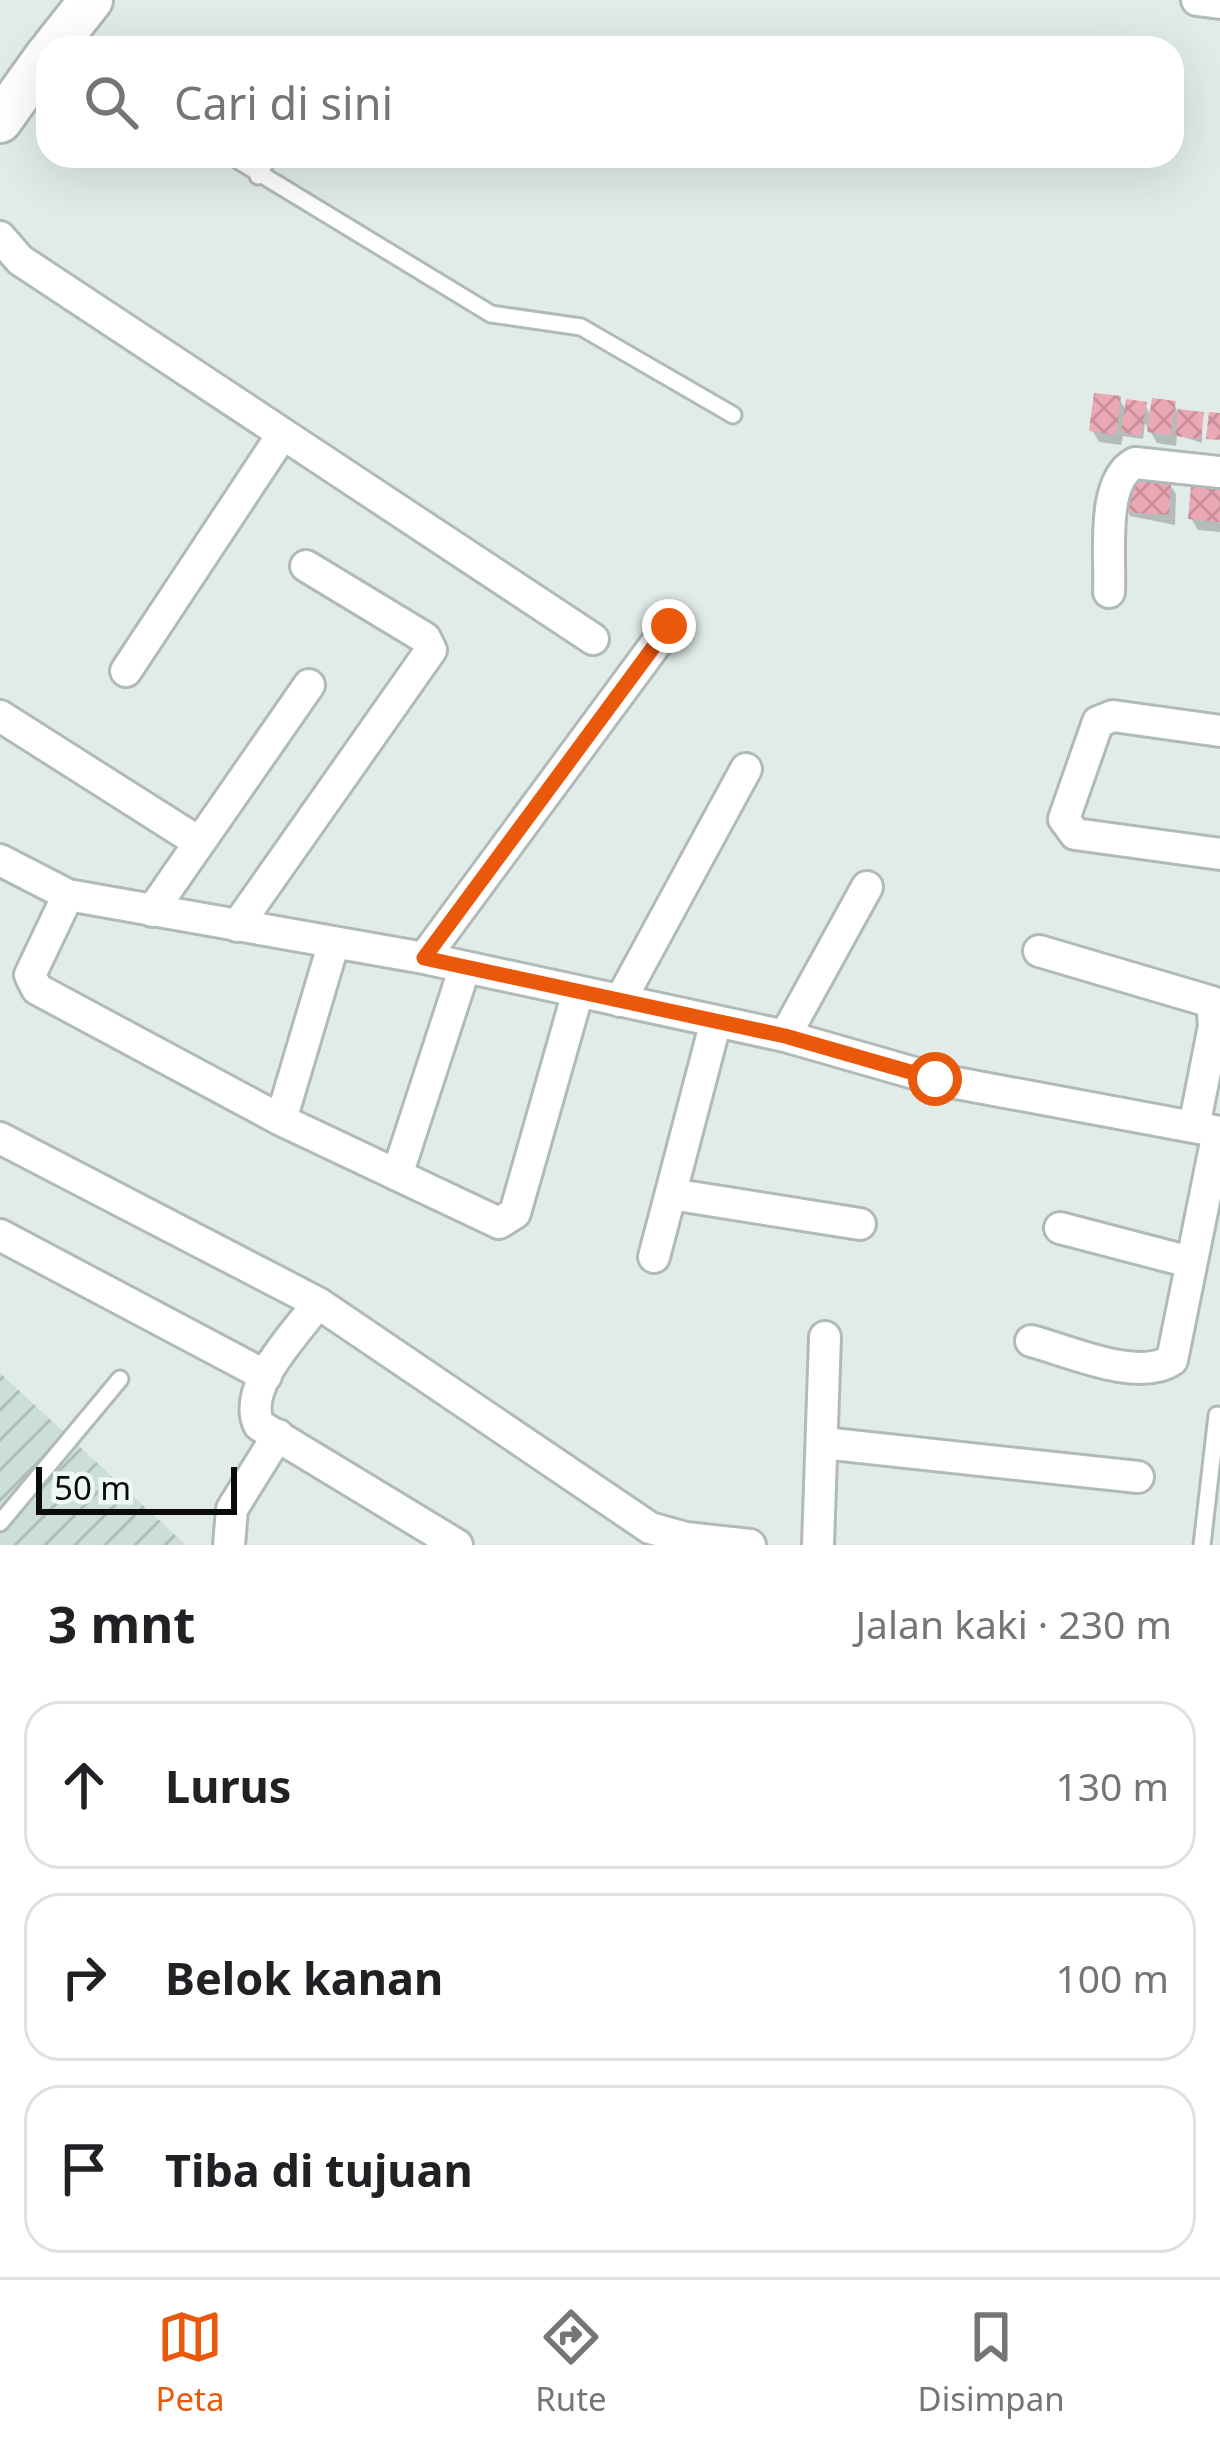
<!DOCTYPE html>
<html lang="id">
<head>
<meta charset="utf-8">
<style>
  body { margin:0; font-family:"Noto Sans",sans-serif; background:#f6f6f6; color:#202124 }
  .scale { position:absolute; left:36px; bottom:30px; width:201px; box-sizing:border-box; padding-left:12px; border:6px solid #090c0b; border-top:0; font-size:33px; line-height:42px; white-space:nowrap; color:#090c0b; -webkit-text-stroke:9px #eef9f6; paint-order:stroke }
  .stop { position:absolute; width:36px; height:36px; margin:-27px; border:9px solid #ea580c; border-radius:50%; background:#fff }
  .stop.end { background:#ea580c; border-color:#fff; box-shadow:0 3px 12px #0008 }
  .list { margin:0; padding:0; list-style:none }
  h2 { display:flex; justify-content:space-between; align-items:center; height:156px; margin:0; padding:0 48px; font-size:51px }
  h2 small { font-size:39px; font-weight:400; color:#757577 }
  .list li { display:grid; grid-template-columns:78px 1fr auto; gap:36px; align-items:center; box-sizing:border-box; height:168px; margin:0 24px 24px; padding:0 24px; border:3px solid #e0e0e0; border-radius:36px }
  .list b { display:block; font-size:45px; white-space:nowrap }
  .list em { font-size:39px; font-style:normal; color:#757577 }
  .icon { flex:none; width:66px; height:66px; fill:none; stroke:currentColor; stroke-width:2; stroke-linecap:round; stroke-linejoin:round }
  .map { position:relative; flex:none; width:1220px; height:1545px; overflow:hidden }
  .search { position:absolute; background:#fff; box-shadow:0 12px 48px #0002; left:36px; right:36px; top:36px; height:132px; display:flex; align-items:center; gap:30px; box-sizing:border-box; padding:0 42px; border-radius:36px; color:#757577; font-size:45px }
  .sheet { height:732px; background:#fff }
  nav { display:flex; justify-content:space-around; align-items:center; box-sizing:border-box; height:168px; border-top:3px solid #e0e0e0; background:#fff; font-size:33px; color:#757577 }
  nav a { display:grid; justify-items:center; gap:6px }
  nav .on { color:#ea580c }
  .map>svg:first-child { display:block }
  .industrial { fill:url(#industrial-furrows) }
  .shadow { fill:#0003 }
  .building { fill:url(#building-cross-hatch) }
  .lines { fill:none; stroke-linecap:round; stroke-linejoin:round }
  .lane-casing { stroke:#b0bab8; stroke-width:21 }
  .street-casing { stroke:#b0bab8; stroke-width:36 }
  .secondary-casing { stroke:#b0bab8; stroke-width:48 }
  .lane { stroke:#fff; stroke-width:15 }
  .street { stroke:#fff; stroke-width:30 }
  .secondary { stroke:#fff; stroke-width:42 }
  .route { stroke:#ea580c; stroke-width:15 }
</style>
</head>
<body>
<div class="map">
<svg width="1220" height="1545" viewBox="0 0 1220 1545">
  <defs>
    <pattern id="industrial-furrows" width="10" height="10" patternUnits="userSpaceOnUse" patternTransform="scale(3)"><rect width="10" height="10" fill="#ccded9"/><path d="M-1 1l2-2M0 10L10 0M9 11l2-2" fill="none" stroke="#aebdb9"/></pattern>
    <pattern id="building-cross-hatch" width="8" height="8" patternUnits="userSpaceOnUse" patternTransform="scale(3)"><rect width="8" height="8" fill="#eba8b5"/><path d="M0 0l8 8M0 8l8-8" fill="none" stroke="#c88f9a"/></pattern>
  </defs>
  <rect width="100%" height="100%" fill="#e1ece9"/>
  <path class="industrial" d="M 0,1373 L 186,1545 L 0,1545 Z"/>
  <path class="shadow" d="M 1119,399 L 1127,412 L 1145,405 L 1152,417 L 1174,404 L 1178,412 L 1202,415 L 1202,443 L 1177,435 L 1176,446 L 1157,443 L 1145,423 L 1143,439 L 1123,436 L 1121,445 L 1099,442 L 1092,430 Z
    M 1169,483 L 1176,494 L 1175,525 L 1130,516 L 1128,511 Z
    M 1220,492 L 1220,532 L 1198,530 L 1191,518 Z"/>
  <path class="building" d="M 1094,393 L 1121,396 L 1116,435 L 1089,431 Z
    M 1152,398 L 1176,401 L 1170,435 L 1147,432 Z
    M 1126,399 L 1147,402 L 1141,436 L 1121,432 Z
    M 1178,409 L 1204,412 L 1201,439 L 1175,436 Z
    M 1209,412 L 1220,413 L 1220,440 L 1206,439 Z
    M 1127,477 L 1171,480 L 1169,515 L 1125,512 Z
    M 1191,486 L 1220,489 L 1220,522 L 1188,519 Z"/>
  <g class="lines">
    <g class="lane-casing">
      <path id="lane" d="M 231,156 L 491,314 L 581,327 L 733,415
        M 258,176 L 269,156
        M 0,1523 L 120,1379
        M 1202,1545 L 1217,1415"/>
    </g>
    <g class="street-casing">
      <path id="street" d="M 1197,0 L 1220,3
        M 0,237 L 20,260 L 593,639
        M 1109,592 C 1111,558 1100,481 1135,463 L 1220,472
        M 126,671 L 282,435
        M 0,716 L 197,841
        M 1220,731 L 1113,716 L 1098,722 L 1064,819 L 1075,834 L 1220,854
        M 0,860 L 68,895 L 424,958 L 785,1036 L 935,1079 L 1220,1132
        M 68,895 L 30,975 L 37,989 L 281,1120 L 499,1223 L 515,1213 L 578,992
        M 152,911 L 309,685
        M 237,926 L 431,650 L 425,638 L 306,566
        M 1039,951 L 1212,1002 L 1214,1026 L 1194,1127
        M 424,958 L 669,626
        M 620,1001 L 746,769
        M 785,1036 L 867,887
        M 281,1120 L 334,942
        M 0,1138 L 318,1303 L 650,1528 L 686,1538 L 750,1545
        M 397,1175 L 464,970
        M 671,1194 L 860,1224
        M 1060,1228 L 1190,1262
        M 0,1235 L 266,1376
        M 654,1257 L 716,1021
        M 318,1303 C 297,1333 241,1386 259,1425 L 457,1545
        M 1031,1341 C 1067,1350 1138,1383 1172,1360 L 1218,1132
        M 823,1443 L 1138,1477
        M 229,1545 L 232,1509 L 278,1435
        M 818,1545 L 825,1337"/>
    </g>
    <g class="secondary-casing">
      <path id="secondary" d="M 53,48 L 91,0
        M 0,121 L 48,54"/>
    </g>
    <use href="#lane" class="lane"/>
    <use href="#street" class="street"/>
    <use href="#secondary" class="secondary"/>
  </g>
  <g class="lines">
    <path class="route" d="M 669,626 L 424,958 L 785,1036 L 935,1079"/>
  </g>
</svg>
<div class="scale">50 m</div>
<div class="stop" style="left:935px;top:1079px"></div>
<div class="stop end" style="left:669px;top:626px"></div>
<div class="search"><svg class="icon" aria-label="search" viewBox="0 0 24 24"><circle cx="10" cy="10" r="6"/><path d="M15 15l6 6"/></svg>Cari di sini</div>
</div>
<section class="sheet">
<h2>3 mnt<small>Jalan kaki · 230 m</small></h2>
<ul class="list">
<li><svg class="icon" aria-label="ahead" viewBox="0 0 24 24"><path d="M12 20V5M6 11l6-6 6 6"/></svg><div><b>Lurus</b></div><em>130 m</em></li>
<li><svg class="icon" aria-label="right" viewBox="0 0 24 24"><path d="M7 20v-9h11M14 6l5 5-5 5"/></svg><div><b>Belok kanan</b></div><em>100 m</em></li>
<li><svg class="icon" aria-label="arrive" viewBox="0 0 24 24"><path d="M6 21V4h12l-3 4 3 4H6"/></svg><div><b>Tiba di tujuan</b></div></li>
</ul>
</section>
<nav>
<a class="on"><svg class="icon" aria-label="map" viewBox="0 0 24 24"><path d="M3 6l6-2 6 2 6-2v14l-6 2-6-2-6 2zM9 4v14M15 6v14"/></svg>Peta</a>
<a><svg class="icon" aria-label="directions" viewBox="0 0 24 24"><path d="M12 3l9 9-9 9-9-9zM9 14v-3h6M13 9l2 2-2 2"/></svg>Rute</a>
<a><svg class="icon" aria-label="saved" viewBox="0 0 24 24"><path d="M7 4h10v16l-5-4-5 4z"/></svg>Disimpan</a>
</nav>
</body>
</html>
